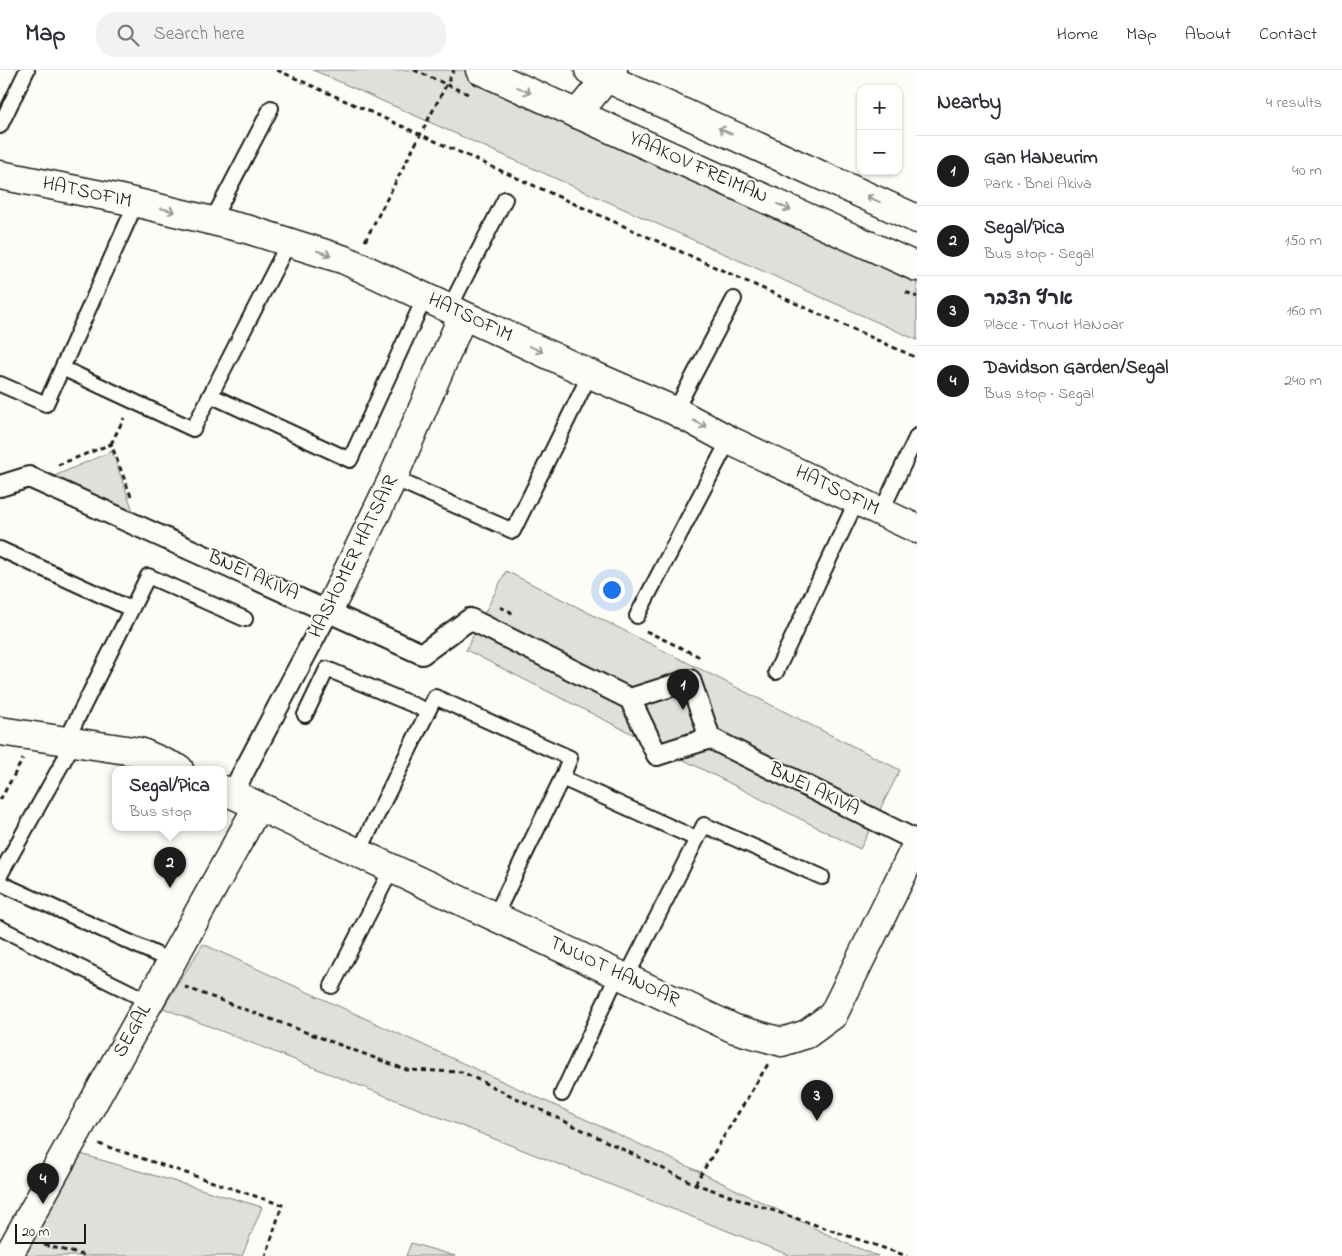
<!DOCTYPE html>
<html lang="en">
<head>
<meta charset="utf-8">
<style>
  body { margin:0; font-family:"Indie Flower","Playpen Sans Hebrew",sans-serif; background:#f2f2f3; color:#2b2b33 }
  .controls { position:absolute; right:15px; top:15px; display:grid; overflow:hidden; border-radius:10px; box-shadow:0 1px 4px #0004 }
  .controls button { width:45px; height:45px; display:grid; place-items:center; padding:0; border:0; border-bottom:1px solid #e1e1e2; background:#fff; color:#2b2b33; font:25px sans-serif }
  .scale { position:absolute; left:15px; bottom:12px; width:71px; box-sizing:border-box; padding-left:5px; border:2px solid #1c1c1c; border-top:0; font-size:14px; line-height:18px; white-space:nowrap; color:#1c1c1c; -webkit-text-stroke:4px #fdfcf7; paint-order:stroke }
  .you { position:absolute; left:611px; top:519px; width:18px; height:18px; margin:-12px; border:4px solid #fff; border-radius:50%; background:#1a73e8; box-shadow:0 0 0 8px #1a73e833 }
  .badge { display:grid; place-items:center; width:32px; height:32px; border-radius:50%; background:#1c1c1c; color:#fff; font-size:16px; font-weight:700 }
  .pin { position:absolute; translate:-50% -41px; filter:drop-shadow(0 1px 2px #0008) }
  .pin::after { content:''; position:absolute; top:26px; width:18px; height:15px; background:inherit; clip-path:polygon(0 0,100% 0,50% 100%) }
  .popup { position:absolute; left:112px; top:696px; width:115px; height:65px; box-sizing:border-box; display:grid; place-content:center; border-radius:10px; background:#fff; filter:drop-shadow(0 1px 4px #0005); font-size:16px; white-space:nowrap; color:#7c7c81 }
  .popup b { font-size:19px; color:#2b2b33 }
  .popup::after { content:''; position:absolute; left:50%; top:100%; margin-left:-10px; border:10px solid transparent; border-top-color:#fff }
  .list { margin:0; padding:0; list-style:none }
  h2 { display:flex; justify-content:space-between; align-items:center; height:65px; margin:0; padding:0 20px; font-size:21px }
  h2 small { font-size:16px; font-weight:400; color:#7c7c81 }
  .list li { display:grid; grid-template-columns:32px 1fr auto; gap:15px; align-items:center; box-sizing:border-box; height:70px; padding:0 20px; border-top:1px solid #e1e1e2 }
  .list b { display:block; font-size:19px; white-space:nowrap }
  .list p { margin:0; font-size:16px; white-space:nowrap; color:#7c7c81 }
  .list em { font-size:16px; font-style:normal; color:#7c7c81 }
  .icon { flex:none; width:28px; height:28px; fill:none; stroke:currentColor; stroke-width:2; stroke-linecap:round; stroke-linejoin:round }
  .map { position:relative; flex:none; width:917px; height:1186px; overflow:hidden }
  header { display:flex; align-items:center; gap:30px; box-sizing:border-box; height:70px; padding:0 25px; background:#fff; border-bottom:1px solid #e1e1e2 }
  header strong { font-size:24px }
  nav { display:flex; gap:28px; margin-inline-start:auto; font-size:18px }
  .search { width:350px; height:45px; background:#f2f2f3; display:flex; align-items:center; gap:12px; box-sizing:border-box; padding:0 18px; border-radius:20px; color:#7c7c81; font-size:19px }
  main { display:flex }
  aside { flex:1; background:#fff }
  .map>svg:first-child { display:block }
  .park { fill:#e0dfdb; stroke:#7e7e7c }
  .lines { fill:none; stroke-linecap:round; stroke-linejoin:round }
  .service-casing { stroke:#1c1c1c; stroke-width:18 }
  .pedestrian-casing { stroke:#1c1c1c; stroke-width:24 }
  .minor-casing { stroke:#1c1c1c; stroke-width:31 }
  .secondary-casing { stroke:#1c1c1c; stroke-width:31 }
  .path { stroke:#1c1c1c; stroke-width:3; stroke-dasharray:5 4; stroke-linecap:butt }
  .service { stroke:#fdfcf7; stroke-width:14 }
  .pedestrian { stroke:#fdfcf7; stroke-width:20 }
  .minor { stroke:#fdfcf7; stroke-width:28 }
  .secondary { stroke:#fdfcf7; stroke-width:28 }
  .oneway { stroke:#989794 }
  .labels { text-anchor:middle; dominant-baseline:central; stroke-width:4; stroke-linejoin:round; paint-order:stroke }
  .street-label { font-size:20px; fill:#1c1c1c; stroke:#fdfcf7 }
</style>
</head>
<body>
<header>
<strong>Map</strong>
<div class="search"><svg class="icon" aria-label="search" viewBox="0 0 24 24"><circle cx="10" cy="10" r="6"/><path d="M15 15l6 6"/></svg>Search here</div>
<nav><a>Home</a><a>Map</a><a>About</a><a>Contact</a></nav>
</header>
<main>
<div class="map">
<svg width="917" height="1186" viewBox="0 0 917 1186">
  <rect width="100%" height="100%" fill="#fdfcf7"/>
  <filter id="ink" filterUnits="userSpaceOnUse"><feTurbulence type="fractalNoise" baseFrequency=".02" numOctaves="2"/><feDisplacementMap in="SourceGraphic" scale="10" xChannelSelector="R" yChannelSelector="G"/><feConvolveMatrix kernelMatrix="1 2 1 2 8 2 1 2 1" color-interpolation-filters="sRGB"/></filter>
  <g filter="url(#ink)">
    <path class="park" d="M 313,0 L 480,0 L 917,197 L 917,270 Z
      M 112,381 L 134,444 L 52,407 Z
      M 506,501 L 900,700 L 860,779 L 466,580 Z
      M 203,874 L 698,1101 L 843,1172 L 878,1186 L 791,1186 L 163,938 Z
      M 67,1080 L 262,1137 L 242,1186 L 8,1186 Z
      M 411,1173 L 455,1186 L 406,1186 Z"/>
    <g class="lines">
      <g class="service-casing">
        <path id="service" d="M 0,56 L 27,0
          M 212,151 L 271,38
          M 449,239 L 505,129
          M 62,298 L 193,359 L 289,172
          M 0,314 L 46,334 L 136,133
          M 210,325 L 350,390 L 425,227
          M 675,341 L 734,229
          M 393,408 L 513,461 L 590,304
          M 881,442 L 917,366
          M 0,479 L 131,539
          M 637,546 L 729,370
          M 776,602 L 857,430
          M 305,645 L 327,599 L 428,641
          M 66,671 L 148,506 L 245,549
          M 359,782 L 435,627 L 570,688 L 562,708
          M 0,805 L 74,672
          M 0,813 L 171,891
          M 495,846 L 562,708 L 697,769
          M 0,858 L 150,932
          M 626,908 L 704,755 L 822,807
          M 332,916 L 392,798
          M 562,1024 L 618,904"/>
      </g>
      <g class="pedestrian-casing">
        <path id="pedestrian" d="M 0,416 L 29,407 L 422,584 L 470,549 L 630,629 L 657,685 L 710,668 L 917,771
          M 630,629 L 690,610 L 710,668
          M 232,724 L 329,540"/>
      </g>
      <g class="minor-casing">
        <path id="minor" d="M 577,44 L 613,0
          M 0,105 L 121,129 L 250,160 L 345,190 L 590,304 L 675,341 L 729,370 L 917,459
          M 329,540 L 393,408 L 463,245
          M 0,661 L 140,682 L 179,699
          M 224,720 L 735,959 L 782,972 L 807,964 L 833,945 L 917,774
          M 8,1186 L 258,736"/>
      </g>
      <g class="secondary-casing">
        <path id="secondary" d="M 480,0 L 917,197
          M 589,0 L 917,149"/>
      </g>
      <path class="path" d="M 277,0 L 917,288
        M 414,0 L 468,24
        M 365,171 L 454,0
        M 906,222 L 917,227
        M 111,374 L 124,348
        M 58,395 L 111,374 L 132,429
        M 500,537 L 511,542 L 511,546
        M 646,561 L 698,586 L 696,590
        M 0,730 L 23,689
        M 185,917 L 407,1000 L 462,1002 L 695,1114 L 907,1186
        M 99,1074 L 282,1135 L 266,1186
        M 695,1114 L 768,994
        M 44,1175 L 87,1186"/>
      <use href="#service" class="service"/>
      <use href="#pedestrian" class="pedestrian"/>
      <use href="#minor" class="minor"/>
      <use href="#secondary" class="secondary"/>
    </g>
    <defs><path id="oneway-shaft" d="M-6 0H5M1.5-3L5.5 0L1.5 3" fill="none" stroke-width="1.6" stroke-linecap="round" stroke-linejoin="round" transform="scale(1.25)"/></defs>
    <g class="oneway">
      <use href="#oneway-shaft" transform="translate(524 20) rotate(24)"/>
      <use href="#oneway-shaft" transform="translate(725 61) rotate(-155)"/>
      <use href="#oneway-shaft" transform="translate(873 129) rotate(-155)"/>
      <use href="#oneway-shaft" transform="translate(784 137) rotate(24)"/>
      <use href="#oneway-shaft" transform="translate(168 140) rotate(14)"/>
      <use href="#oneway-shaft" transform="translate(324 183) rotate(18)"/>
      <use href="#oneway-shaft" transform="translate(536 279) rotate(25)"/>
      <use href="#oneway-shaft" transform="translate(700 354) rotate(28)"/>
    </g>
  </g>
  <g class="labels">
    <g class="street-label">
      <text transform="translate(698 98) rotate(24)">YAAKOV FREIMAN</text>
      <text transform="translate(87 123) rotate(12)">HATSOFIM</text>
      <text transform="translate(470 248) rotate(25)">HATSOFIM</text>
      <text transform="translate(837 421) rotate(26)">HATSOFIM</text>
      <text transform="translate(354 487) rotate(-64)">HASHOMER HATSAIR</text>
      <text transform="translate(253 506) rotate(24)">BNEI AKIVA</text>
      <text transform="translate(814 720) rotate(26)">BNEI AKIVA</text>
      <text transform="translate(614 902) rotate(25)">TNUOT HANOAR</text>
      <text transform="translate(133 961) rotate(-61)">SEGAL</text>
    </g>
  </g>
</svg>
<div class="controls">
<button>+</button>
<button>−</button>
</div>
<div class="scale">20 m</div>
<div class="you"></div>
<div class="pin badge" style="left:683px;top:640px">1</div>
<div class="pin badge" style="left:170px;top:818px">2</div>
<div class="popup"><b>Segal/Pica</b>Bus stop</div>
<div class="pin badge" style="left:817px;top:1051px">3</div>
<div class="pin badge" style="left:43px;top:1134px">4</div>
</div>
<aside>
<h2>Nearby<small>4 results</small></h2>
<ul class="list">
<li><span class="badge">1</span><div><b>Gan HaNeurim</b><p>Park · Bnei Akiva</p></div><em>40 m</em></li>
<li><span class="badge">2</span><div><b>Segal/Pica</b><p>Bus stop · Segal</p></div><em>150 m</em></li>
<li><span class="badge">3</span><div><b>ארץ הצבר</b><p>Place · Tnuot HaNoar</p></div><em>160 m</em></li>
<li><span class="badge">4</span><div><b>Davidson Garden/Segal</b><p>Bus stop · Segal</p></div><em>240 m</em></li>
</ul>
</aside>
</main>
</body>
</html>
